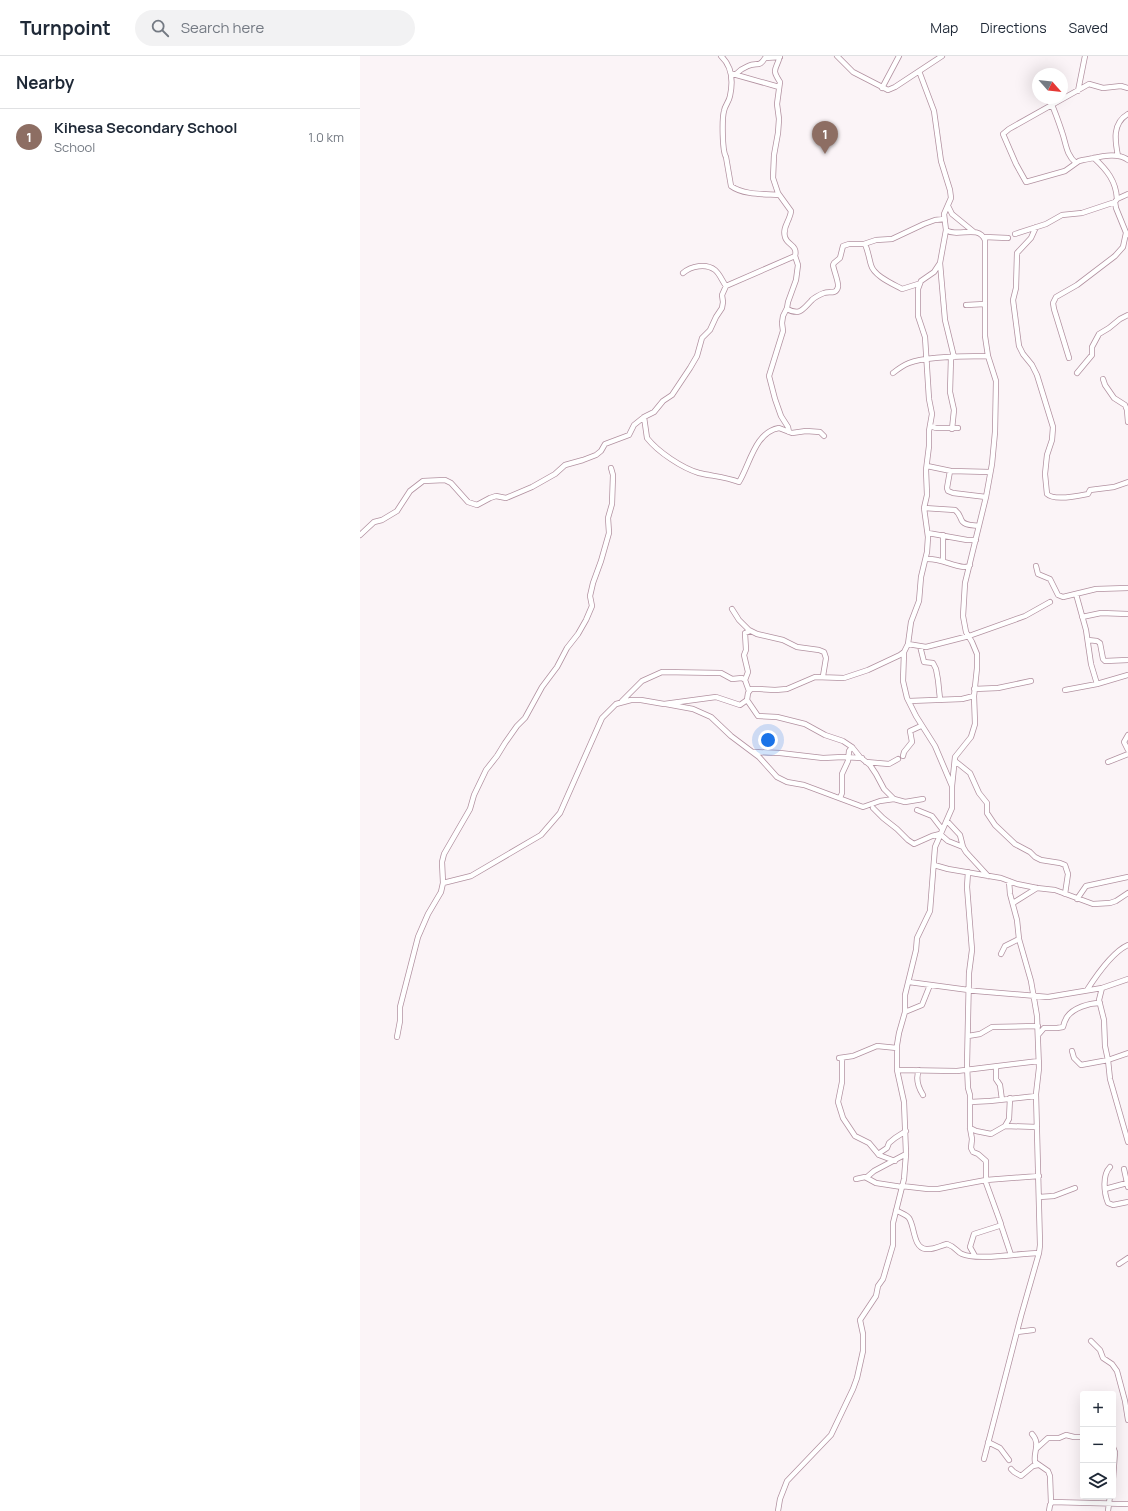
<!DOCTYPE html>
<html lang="en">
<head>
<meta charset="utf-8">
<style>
  body { margin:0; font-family:Manrope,sans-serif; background:#f2f2f3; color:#1f2937 }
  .controls { position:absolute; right:12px; bottom:12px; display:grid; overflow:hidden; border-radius:4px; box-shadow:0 4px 16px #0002 }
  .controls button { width:36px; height:36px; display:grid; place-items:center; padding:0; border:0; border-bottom:1px solid #e0e1e3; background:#fff; color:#1f2937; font:20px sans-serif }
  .compass { position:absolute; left:672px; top:12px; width:36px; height:36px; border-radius:50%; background:#fff; box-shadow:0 4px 16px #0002; rotate:117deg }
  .you { position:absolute; left:408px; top:684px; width:14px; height:14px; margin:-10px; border:3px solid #fff; border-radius:50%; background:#1a73e8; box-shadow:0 0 0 6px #1a73e833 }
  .badge { display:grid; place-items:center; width:26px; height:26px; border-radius:50%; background:#5c792e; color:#fff; font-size:13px; font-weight:700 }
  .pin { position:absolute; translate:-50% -33px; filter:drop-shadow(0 1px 2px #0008) }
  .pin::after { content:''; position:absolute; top:21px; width:14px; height:12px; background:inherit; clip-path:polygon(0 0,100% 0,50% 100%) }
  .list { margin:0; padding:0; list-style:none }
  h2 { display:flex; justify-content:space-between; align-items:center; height:52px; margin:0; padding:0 16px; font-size:17px }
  h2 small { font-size:13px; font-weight:400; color:#747a83 }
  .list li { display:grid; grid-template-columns:26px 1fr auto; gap:12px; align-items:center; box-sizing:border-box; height:56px; padding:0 16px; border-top:1px solid #e0e1e3 }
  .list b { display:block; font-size:15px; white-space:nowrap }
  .list p { margin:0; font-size:13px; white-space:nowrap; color:#747a83 }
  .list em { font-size:13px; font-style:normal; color:#747a83 }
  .icon { flex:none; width:22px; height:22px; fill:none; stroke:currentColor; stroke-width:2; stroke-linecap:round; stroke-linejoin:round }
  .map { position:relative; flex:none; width:768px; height:1455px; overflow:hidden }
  header { display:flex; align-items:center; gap:24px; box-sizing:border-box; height:56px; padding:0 20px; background:#fff; border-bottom:1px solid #e0e1e3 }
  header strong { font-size:19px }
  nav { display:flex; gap:22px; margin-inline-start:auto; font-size:14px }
  .search { width:280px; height:36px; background:#f2f2f3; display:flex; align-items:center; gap:10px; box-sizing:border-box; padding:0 14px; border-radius:22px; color:#747a83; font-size:15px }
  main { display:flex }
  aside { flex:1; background:#fff }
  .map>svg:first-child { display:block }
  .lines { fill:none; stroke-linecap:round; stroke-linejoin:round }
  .street-casing { stroke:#b291a0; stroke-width:6 }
  .street { stroke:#fff; stroke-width:4.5 }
</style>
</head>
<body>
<header>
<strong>Turnpoint</strong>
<div class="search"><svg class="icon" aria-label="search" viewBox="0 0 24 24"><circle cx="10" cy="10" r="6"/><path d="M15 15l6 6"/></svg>Search here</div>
<nav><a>Map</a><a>Directions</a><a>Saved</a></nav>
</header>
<main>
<aside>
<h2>Nearby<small></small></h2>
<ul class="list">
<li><span class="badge" style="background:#8d6e63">1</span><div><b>Kihesa Secondary School</b><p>School</p></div><em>1.0 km</em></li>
</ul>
</aside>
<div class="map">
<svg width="768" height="1455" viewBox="0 0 768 1455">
  <rect width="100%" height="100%" fill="#fbf4f7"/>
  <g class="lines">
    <g class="street-casing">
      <path id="street" d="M 361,0 C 373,11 373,26 370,40 C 369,46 365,49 364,55 C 362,62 362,95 366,101 L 371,130 C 383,139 405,138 419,139
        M 477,0 L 493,16 L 528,34 L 535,31 L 582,0
        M 373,18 L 419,31
        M 376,18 C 379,15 383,12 388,10 C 397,6 399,12 405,2 L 420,1
        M 522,32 L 539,0
        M 768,32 L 761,30 L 743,32 L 729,28 L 649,73 L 643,78 L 656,108 L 666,126 L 705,115 L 719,105 L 723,104 C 736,102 757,95 768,104
        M 718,35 L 725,0
        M 692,49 C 696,58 699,67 702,76 C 706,87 706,99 716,107
        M 758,100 C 755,85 752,67 768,58
        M 734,102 C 747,114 756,125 757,143
        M 588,150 L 592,158 L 614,176
        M 676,171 L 671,182 L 657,197 L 656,232 L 653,244 L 659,290 L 663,298 L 672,309 L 677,319 L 693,371 L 692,384 L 687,399 L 685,418 L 687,438 C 694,445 718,440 728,438 L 730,434 L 754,431 L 768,426
        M 655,178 L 686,168 L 702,159 L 722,157 L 755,146
        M 767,179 L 756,152 L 755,146 L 757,143 L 768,138
        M 624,181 L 648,182
        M 505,188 C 508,195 509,202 511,209 C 514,220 533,228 542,233 L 558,228
        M 580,207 L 585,264 L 594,301
        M 323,217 C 331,210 346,207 355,214 C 360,218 362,225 366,230
        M 606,249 L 625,248
        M 427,253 C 440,260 443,253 451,245 C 453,242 461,238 464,237 C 469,235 476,239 478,231 C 479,227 474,215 473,209 L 474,207 L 480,202 L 483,190 L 489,188 L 504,188 L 516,184 L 532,183 L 564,168 L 575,164 L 584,163
        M 591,301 L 590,336 L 594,354 L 592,373
        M 709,302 L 694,253 L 693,247 L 696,241 L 717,229 L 755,200 L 763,191 L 766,177
        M 533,317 C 538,313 544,309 549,307 C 566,300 609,300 628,300
        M 717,317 L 732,299 L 732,291 L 739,278 L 749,272 L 760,263 L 768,259
        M 743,323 L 745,329 L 754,342 L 765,349 L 767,354 L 768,366
        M 284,361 L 287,382 C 298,396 322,412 339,417 C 352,420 366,421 379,426 C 390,408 395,376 419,372 L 432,377 L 446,375 L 460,376 L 464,380
        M 570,370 L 576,372 L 598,372
        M 429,376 L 428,371 L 421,360 L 415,343 L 409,320 L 423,275 L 422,267 L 423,260 L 427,252 L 428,246 L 436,224 L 438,209 L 435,200
        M 567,410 L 591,415 L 630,416
        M 590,415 L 587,432 L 588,435 L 593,437 L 626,441
        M 564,452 L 595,454 C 599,457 599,458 601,463 C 603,470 613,469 619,470
        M 568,477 L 607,484 L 616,484
        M 0,479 L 14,466 L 22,464 L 37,455 L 50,435 L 63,425 L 85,424 L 91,427 L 108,446 L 117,449 L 130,442 L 136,440 L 146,442 L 172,431 L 195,418 L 205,409 L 223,404 L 236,399 L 241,395 L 245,388 L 269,379 L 274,369 L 284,361 L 294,356 L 303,345 L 312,339 L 330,312 L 337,300 L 342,282 L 350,274 L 356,261 L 362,252 L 363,246 L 362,239 L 366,230 L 435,200 C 438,189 427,189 425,181 C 422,171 430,165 431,155 L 418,137 L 413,122 L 414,99 L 418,77 L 419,63 L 417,48 L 420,26 C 411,12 416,15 420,0
        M 583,479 L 583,504
        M 566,503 C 581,502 591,510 604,511 C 608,511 607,511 610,509
        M 676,510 L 678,518 L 690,523 L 698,539 L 703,541 L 736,533 L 768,532
        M 716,538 L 726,574 L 731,608 L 737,628
        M 372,553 L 379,564 L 389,574 L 397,578 L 423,584 L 437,591 L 459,594 L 464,596 L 466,602 L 463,620
        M 722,561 L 741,557 L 768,558
        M 728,584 L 737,585 L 740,587 L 743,603 L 745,605 L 768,604
        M 548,588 L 566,591 L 609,580 L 665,560 L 690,546
        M 560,590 L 564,606 L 573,607 L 576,613 L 578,624 L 580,643
        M 544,596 L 543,625 L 547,642 L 556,660 L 575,690 L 592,730
        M 385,624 L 388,616 L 384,599 L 386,594 L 385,577 L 390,575
        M 614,633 L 638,632 L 671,625
        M 705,634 L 737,628 L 768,619
        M 387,644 L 398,660 L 417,661 L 445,668 L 465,679 L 483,685 L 492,691 L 500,701 L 510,709 L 516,718 L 524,733 L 534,743
        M 262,645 L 282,625 L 302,616 L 361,617 L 372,623 L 382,622 L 385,624 L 389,635
        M 549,645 L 602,643 L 614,640
        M 306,648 L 333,653 L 351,661 L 371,680 L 399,701 L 417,721 L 427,726 L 444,729 L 503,751 L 520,745 L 534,743 L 545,746 L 563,743
        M 768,679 L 764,686 L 768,694
        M 393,696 L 420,697 L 463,702 L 483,701 L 502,702
        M 543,700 L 544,696 L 552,686 L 550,675 L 561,670
        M 595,705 L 610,717 L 619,737 L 627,747 L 627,757 L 635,769 L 655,788 L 670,796 L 675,801 L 681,804 L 700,807 L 705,809 L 708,818 L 705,838
        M 506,706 L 529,708 L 538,703
        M 748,706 L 768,698
        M 480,742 L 482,737 L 482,718 L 488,705 L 489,695 L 492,691
        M 513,752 L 523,762 L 537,773 L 548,784 L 554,788 L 572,780 L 580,778 L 588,785 L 603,791
        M 557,754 L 572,760 L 582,773
        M 587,765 L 600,779 L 603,791 L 606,796 L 628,820
        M 574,809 L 588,813 L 641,822 L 657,828 L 677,832 L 695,834 L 733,848 L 750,847 L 756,845 L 768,837
        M 608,816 L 607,831 L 612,894 L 609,917 L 607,1009 L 608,1032 L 610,1039 L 610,1072 L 612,1083 L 611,1092 L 613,1096 L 618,1098 L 626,1105 L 626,1124
        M 83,827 L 111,820 L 181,779 L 200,757 L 242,662 L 256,648 L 271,644 L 281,644 L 304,648 L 356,641 L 380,649 L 387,644 L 388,637 L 391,633 L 400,633 L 415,634 L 427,633 L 455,621 L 484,622 L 508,614 L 540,599 L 544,596 L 548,588 L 551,566 L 559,545 L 561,521 L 567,496 L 568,481 L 564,452 L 567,439 L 566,414 L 569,390 L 569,375 L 572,358 L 569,343 L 565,281 L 558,260 L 558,233 L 561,225 L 574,216 L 580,207 L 586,174
        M 717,843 L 726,830 L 768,821
        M 653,847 L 677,832
        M 641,898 L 645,890 L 659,883
        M 768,923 L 742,932 L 739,944 L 744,964 L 745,990 L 748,1004 L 750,1023 L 768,1086
        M 549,926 L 616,935 L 688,941 L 742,932
        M 727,934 C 736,920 752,896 768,889
        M 545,956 L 562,949 L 570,929
        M 678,979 L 684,972 L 697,972 L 703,971 C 704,967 705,964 707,961 C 713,952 729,947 740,947
        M 608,980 L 620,978 L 632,971 L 678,970
        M 37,981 L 40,965 L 40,951 L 58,881 L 68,858 L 81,836 L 83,827 L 82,806 L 84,798 L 110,753 L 114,739 L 126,714 L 137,700 L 145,687 L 157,670 L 165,662 L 182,631 L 197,611 L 207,592 L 218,578 L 226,564 L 232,550 L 230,540 L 233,527 L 241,505 L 249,477 L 248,462 L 252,448 L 253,419 L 251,412
        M 712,995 L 714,1002 L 721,1009 L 748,1004 L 768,997
        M 479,1002 L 493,1000 L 517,990 L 537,992
        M 482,1002 L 482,1026 L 478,1046 L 483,1062 L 495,1080 L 509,1087 L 519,1099 L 535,1105
        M 636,1011 L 636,1023 L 640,1029 L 642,1044
        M 537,1014 L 597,1015 L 679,1005
        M 559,1014 C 555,1023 558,1031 563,1039
        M 610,1046 L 630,1045 L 676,1040
        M 645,1070 L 649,1063 L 650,1042
        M 610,1072 L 616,1075 L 631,1078 L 645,1070 L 677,1071
        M 518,1098 L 527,1092 L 529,1087 L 535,1082 L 546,1075
        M 750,1111 C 742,1119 744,1137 748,1147 L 753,1149 L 768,1146
        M 764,1113 L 768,1131
        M 507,1121 L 514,1115 L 546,1098
        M 496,1123 L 505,1121 L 516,1127 L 542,1131
        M 542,1130 L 568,1133 L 578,1133 L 626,1124 L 679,1120
        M 745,1133 L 767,1127
        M 679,1141 L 694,1140 L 715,1132
        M 536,1154 C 540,1157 546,1158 549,1162 C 555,1171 553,1192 566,1193 C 574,1194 579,1190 587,1188 C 596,1191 597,1196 602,1198 C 618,1205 660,1197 679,1197
        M 641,1169 L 651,1199
        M 615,1200 L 610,1191 L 614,1178 L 639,1170 L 641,1168 L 625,1124
        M 759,1208 L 768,1202
        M 657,1276 L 673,1274
        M 731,1285 L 740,1294 L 743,1302 L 752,1308 L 757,1315 L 765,1345 L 768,1364
        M 672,1378 C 681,1388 673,1396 675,1406 L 688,1415 L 690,1420 L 691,1447
        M 628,1386 L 640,1392 L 649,1404
        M 753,1391 L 755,1396 L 753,1423
        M 677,1392 L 688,1382 L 699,1382 L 706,1379 L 714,1381 L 723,1381
        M 624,1403 L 661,1260 L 679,1197 L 680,1189 L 676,1038 L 679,1012 L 677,960 L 671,925 L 659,883 L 657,864 L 650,838 L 649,825
        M 651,1413 L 654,1416 L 661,1420 L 673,1410 L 678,1409
        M 418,1455 L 420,1443 L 427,1425 L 471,1379 L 493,1333 L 497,1322 L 503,1295 L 503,1278 L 500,1264 L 516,1240 L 518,1230 L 523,1223 L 533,1189 L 533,1167 L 544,1123 L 546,1098 L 544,1046 L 537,1014 L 537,989 L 539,977 L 545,956 L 545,939 L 556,894 L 557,882 L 570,855 L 575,791 L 592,752 L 592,730 L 595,701 L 611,681 L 615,668 L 614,640 L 617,612 L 617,598 L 612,586 L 606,576 L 603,560 L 605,527 L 626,441 L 632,408 L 635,376 L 636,325 L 628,300 L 625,280 L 625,184 C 618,168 598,182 586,174 L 584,158 L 591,142 L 590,134 L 581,105 L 574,55 L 559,15
        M 689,1455 L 690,1449 L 692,1446 L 768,1448
        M 748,1455 L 750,1440"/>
    </g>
    <use href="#street" class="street"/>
  </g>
</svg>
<div class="controls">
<button>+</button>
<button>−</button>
<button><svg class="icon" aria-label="layers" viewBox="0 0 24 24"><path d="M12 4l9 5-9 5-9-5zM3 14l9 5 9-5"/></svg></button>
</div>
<svg class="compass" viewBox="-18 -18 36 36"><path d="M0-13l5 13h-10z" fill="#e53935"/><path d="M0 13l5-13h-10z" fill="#747a83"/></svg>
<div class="you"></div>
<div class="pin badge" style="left:465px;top:98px;background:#8d6e63">1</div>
</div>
</main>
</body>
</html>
